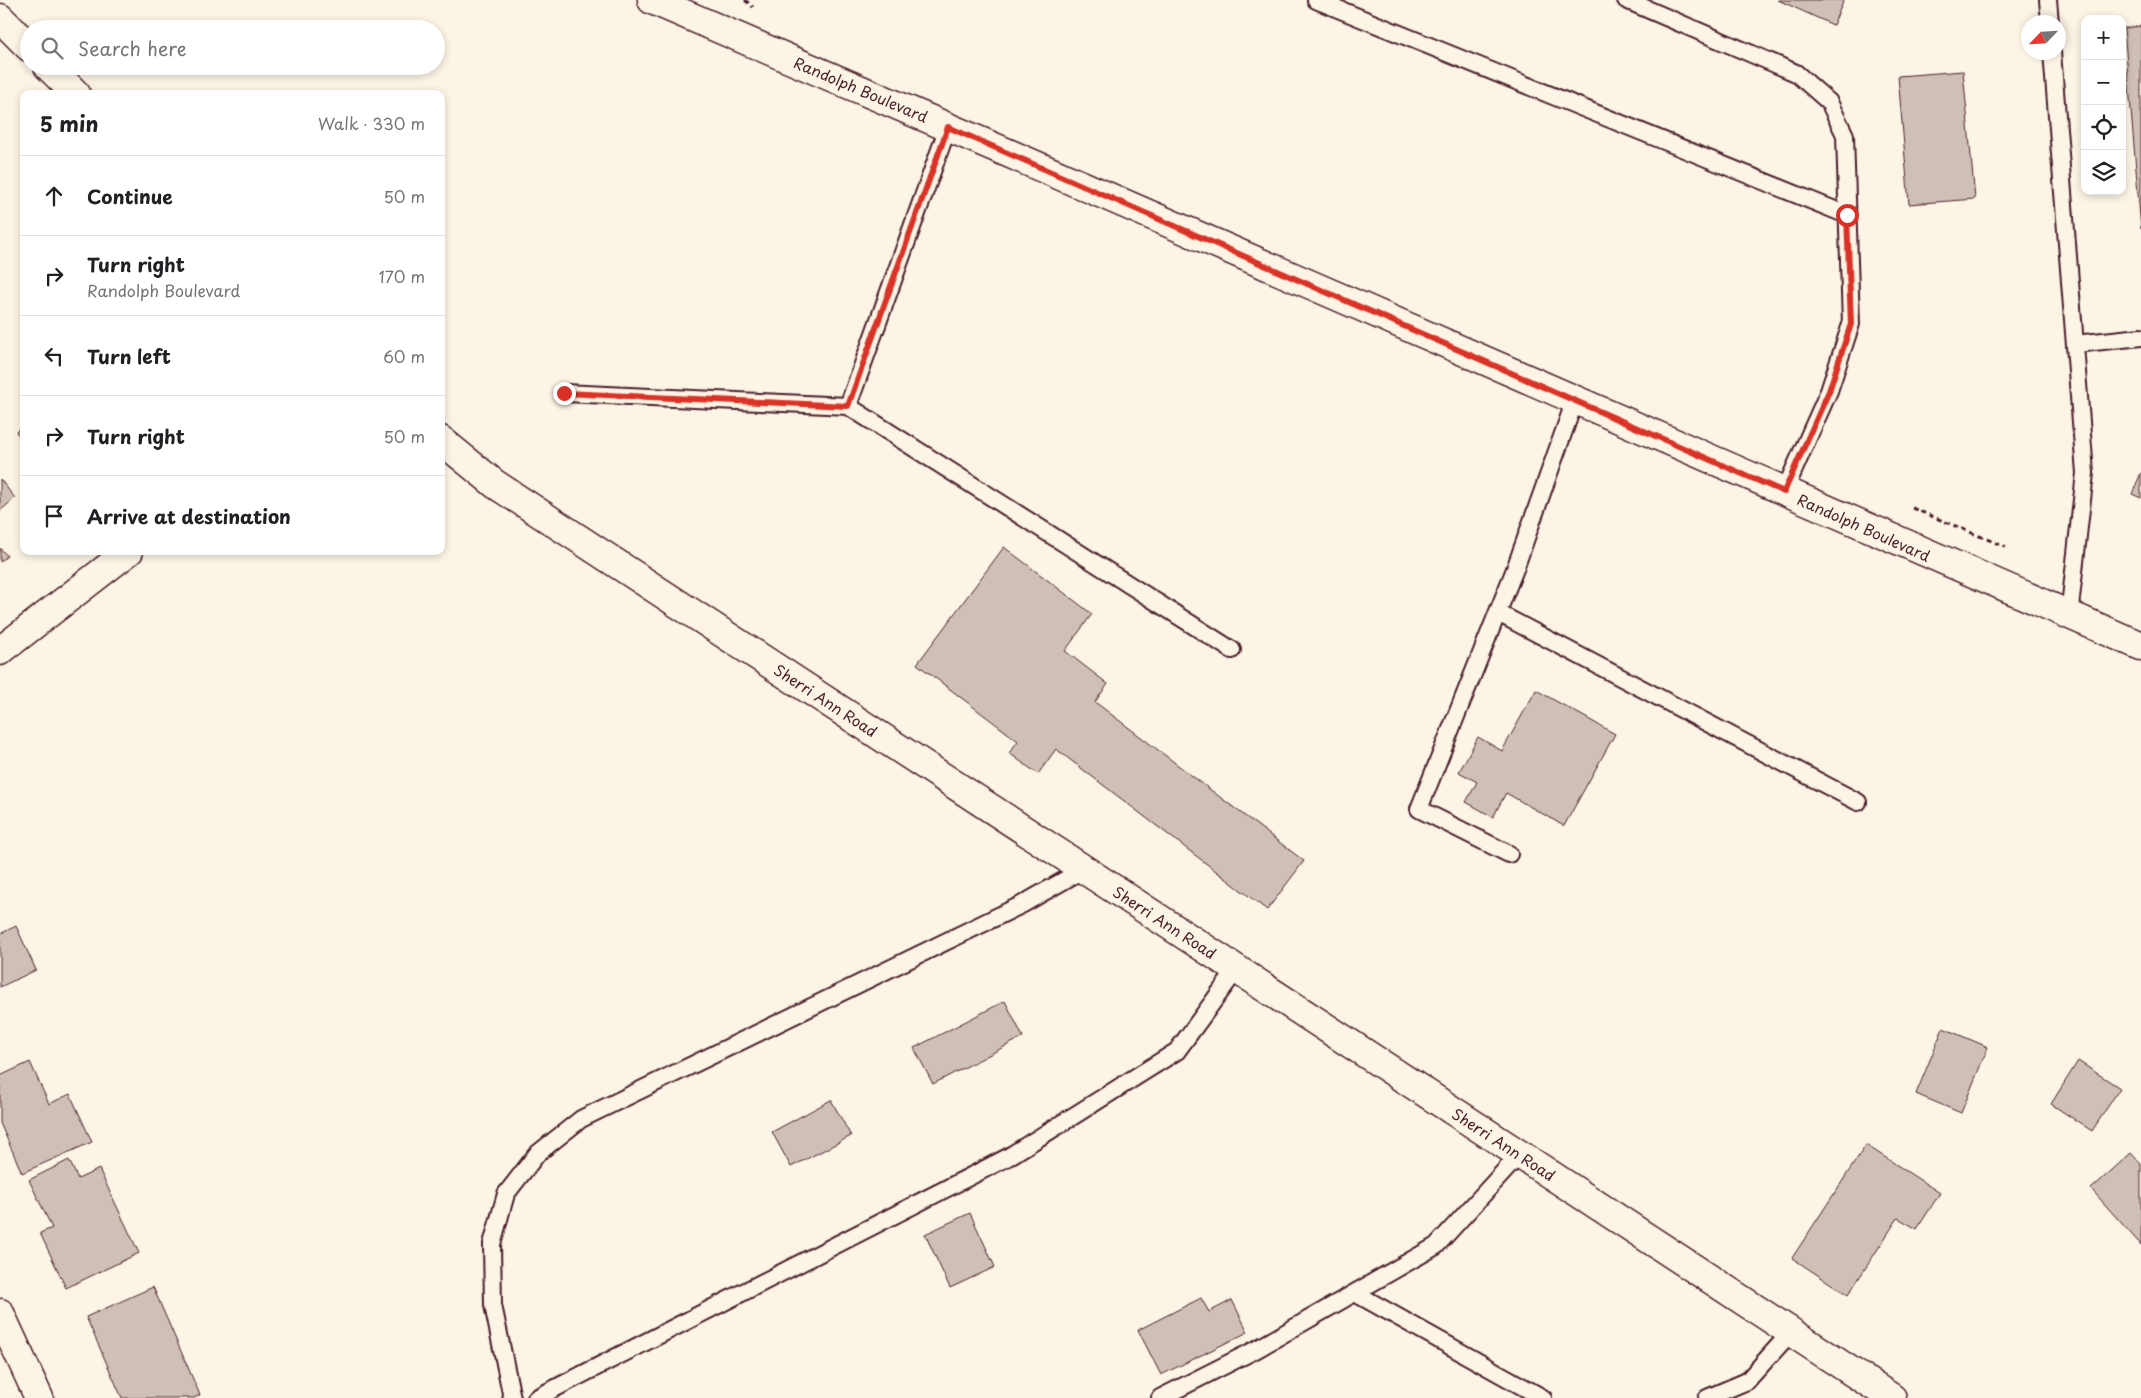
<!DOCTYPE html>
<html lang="en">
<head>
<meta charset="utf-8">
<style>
  body { margin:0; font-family:"Playpen Sans",sans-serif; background:#f6f6f6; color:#202124 }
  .controls { position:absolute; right:15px; top:15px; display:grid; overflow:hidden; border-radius:10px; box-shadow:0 2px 8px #0003 }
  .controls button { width:45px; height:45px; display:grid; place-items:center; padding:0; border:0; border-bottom:1px solid #e0e0e0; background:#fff; color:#202124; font:25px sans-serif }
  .compass { position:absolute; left:2021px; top:15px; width:45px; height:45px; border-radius:50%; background:#fff; box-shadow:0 2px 8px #0003; rotate:245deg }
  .stop { position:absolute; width:15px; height:15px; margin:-11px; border:4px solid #d93025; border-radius:50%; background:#fff }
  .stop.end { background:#d93025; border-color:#fff; box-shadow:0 1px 5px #0008 }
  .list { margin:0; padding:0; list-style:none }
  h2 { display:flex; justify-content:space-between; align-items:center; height:65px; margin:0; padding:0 20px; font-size:21px }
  h2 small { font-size:16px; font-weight:400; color:#757577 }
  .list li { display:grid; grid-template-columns:32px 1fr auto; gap:15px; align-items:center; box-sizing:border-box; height:80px; padding:0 20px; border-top:1px solid #e0e0e0 }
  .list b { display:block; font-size:19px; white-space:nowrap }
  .list p { margin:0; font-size:16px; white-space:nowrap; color:#757577 }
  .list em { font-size:16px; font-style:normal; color:#757577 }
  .icon { flex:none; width:28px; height:28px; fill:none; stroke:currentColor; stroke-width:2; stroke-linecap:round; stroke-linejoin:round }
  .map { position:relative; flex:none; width:2141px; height:1398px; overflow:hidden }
  .search { position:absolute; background:#fff; box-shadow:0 2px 8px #0003; left:20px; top:20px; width:425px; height:55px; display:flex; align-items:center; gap:12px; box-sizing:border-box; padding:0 18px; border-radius:28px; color:#757577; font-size:19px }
  .panel { position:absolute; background:#fff; box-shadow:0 2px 8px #0003; left:20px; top:90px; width:425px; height:465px; border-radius:10px }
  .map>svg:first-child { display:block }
  .building { fill:#cfc0b7; stroke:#4a1f2b }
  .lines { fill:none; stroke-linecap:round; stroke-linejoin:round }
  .service-casing { stroke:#4a1f2b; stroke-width:20 }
  .minor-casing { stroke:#4a1f2b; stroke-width:31 }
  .secondary-casing { stroke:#4a1f2b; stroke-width:31 }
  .path { stroke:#4a1f2b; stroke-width:3; stroke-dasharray:5 4; stroke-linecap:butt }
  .service { stroke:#fcf5e5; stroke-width:16 }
  .minor { stroke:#fcf5e5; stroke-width:28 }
  .secondary { stroke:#fcf5e5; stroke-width:28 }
  .route { stroke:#d93025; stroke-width:6 }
  .labels { text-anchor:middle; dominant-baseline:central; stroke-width:4; stroke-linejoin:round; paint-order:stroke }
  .street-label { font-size:15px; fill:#4a1f2b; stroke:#fcf5e5 }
</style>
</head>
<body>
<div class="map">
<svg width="2141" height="1398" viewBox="0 0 2141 1398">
  <rect width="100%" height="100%" fill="#fcf5e5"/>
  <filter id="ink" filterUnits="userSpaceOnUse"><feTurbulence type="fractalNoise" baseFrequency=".02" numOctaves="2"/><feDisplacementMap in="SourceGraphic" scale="10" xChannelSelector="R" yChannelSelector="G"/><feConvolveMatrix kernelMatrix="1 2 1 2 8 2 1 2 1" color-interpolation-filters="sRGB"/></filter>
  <g filter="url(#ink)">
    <path class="building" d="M 1778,0 L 1844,0 L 1833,25 Z
      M 2141,26 L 2141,229 L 2124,28 Z
      M 1963,71 L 1975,199 L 1909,204 L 1898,76 Z
      M 24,424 L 24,441 L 16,432 Z
      M 2141,473 L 2141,498 L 2132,494 Z
      M 0,479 L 15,498 L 0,511 Z
      M 1004,547 L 1092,614 L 1065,651 L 1108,684 L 1095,702 L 1304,861 L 1267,910 L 1056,749 L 1038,774 L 1009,753 L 1018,741 L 917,664 Z
      M 0,548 L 7,556 L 0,562 Z
      M 1536,690 L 1615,734 L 1564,826 L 1506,793 L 1493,817 L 1466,802 L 1477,782 L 1459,772 L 1478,737 L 1502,751 Z
      M 16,926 L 36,970 L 0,987 L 0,934 Z
      M 1005,1001 L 1023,1037 L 933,1084 L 914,1048 Z
      M 1943,1028 L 1988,1047 L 1961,1113 L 1916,1094 Z
      M 2078,1061 L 2120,1088 L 2092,1131 L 2051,1104 Z
      M 30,1062 L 49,1104 L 70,1094 L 92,1142 L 22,1173 L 0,1123 L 0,1076 Z
      M 831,1100 L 851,1136 L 791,1167 L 772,1132 Z
      M 1866,1145 L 1940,1193 L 1917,1229 L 1898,1218 L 1848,1295 L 1792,1258 Z
      M 2131,1153 L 2141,1164 L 2141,1245 L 2091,1189 Z
      M 69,1160 L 78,1179 L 99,1169 L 139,1253 L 66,1288 L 40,1233 L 52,1228 L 29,1180 Z
      M 970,1213 L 995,1267 L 950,1288 L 925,1234 Z
      M 153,1287 L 200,1395 L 194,1398 L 122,1398 L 86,1317 Z
      M 1201,1298 L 1209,1312 L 1232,1300 L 1248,1332 L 1161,1375 L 1138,1330 Z"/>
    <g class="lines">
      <g class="service-casing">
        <path id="service" d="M 1316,0 L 1847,215
          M 1626,0 L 1796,73 L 1829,102 L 1845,135 L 1851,324 L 1829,391 L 1784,492
          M 2048,0 L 2050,22
          M 2052,52 L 2085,473 L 2069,616
          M 948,127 L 848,406 L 1232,650
          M 2075,344 L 2141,337
          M 564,393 L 848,406
          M 1498,613 L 1858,802
          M 1509,854 L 1419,809 L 1515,569 L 1575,400
          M 1355,1293 L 1543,1398
          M 512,1398 L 493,1305 L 492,1244 L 506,1194 L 537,1154 L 581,1119 L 1023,904 L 1084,869
          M 536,1398 L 1008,1157 L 1177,1051 L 1237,969
          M 1160,1398 L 1257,1349 L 1436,1246 L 1520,1154
          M 1707,1398 L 1747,1381 L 1791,1332"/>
      </g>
      <g class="minor-casing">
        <path id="minor" d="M 0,18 L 29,47
          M 48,66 L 76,94
          M 441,440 L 495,484 L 1892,1398
          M 0,651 L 129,551
          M 0,1313 L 39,1398"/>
      </g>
      <g class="secondary-casing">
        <path id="secondary" d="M 652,0 L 1008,153 L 2141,646"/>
      </g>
      <path class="path" d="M 745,0 L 753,7
        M 1912,508 L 2006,547"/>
      <use href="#service" class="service"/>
      <use href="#minor" class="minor"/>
      <use href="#secondary" class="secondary"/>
    </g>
  </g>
  <g class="lines" filter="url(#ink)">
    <path class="route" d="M 564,393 L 848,406 L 948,127 L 1784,492 L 1829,391 L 1851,324 L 1847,215"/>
  </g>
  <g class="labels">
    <g class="street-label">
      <text transform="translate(861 89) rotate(23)">Randolph Boulevard</text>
      <text transform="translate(1864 527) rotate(24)">Randolph Boulevard</text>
      <text transform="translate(826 700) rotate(33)">Sherri Ann Road</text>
      <text transform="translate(1165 922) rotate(33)">Sherri Ann Road</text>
      <text transform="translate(1504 1144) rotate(33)">Sherri Ann Road</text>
    </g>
  </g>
</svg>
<div class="controls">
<button>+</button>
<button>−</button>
<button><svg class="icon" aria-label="locate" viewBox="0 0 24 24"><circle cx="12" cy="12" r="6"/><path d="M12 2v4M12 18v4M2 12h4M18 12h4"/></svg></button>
<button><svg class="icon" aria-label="layers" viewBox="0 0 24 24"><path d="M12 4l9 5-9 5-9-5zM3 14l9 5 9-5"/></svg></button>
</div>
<svg class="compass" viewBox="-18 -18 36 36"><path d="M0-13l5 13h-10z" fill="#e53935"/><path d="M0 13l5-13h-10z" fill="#757577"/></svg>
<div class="stop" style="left:1847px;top:215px"></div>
<div class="stop end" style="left:564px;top:393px"></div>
<div class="search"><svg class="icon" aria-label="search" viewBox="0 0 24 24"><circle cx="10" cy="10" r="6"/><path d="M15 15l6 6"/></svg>Search here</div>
<section class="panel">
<h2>5 min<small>Walk · 330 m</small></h2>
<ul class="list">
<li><svg class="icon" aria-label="ahead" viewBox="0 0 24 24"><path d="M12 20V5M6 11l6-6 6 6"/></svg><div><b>Continue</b></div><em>50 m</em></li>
<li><svg class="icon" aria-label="right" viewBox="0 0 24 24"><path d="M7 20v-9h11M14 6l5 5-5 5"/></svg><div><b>Turn right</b><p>Randolph Boulevard</p></div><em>170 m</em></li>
<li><svg class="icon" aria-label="left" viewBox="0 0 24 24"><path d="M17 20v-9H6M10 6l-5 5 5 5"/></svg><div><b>Turn left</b></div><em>60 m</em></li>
<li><svg class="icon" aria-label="right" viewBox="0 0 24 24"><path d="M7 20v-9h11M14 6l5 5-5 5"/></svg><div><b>Turn right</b></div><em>50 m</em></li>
<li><svg class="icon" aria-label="arrive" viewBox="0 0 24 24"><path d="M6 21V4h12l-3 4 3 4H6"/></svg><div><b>Arrive at destination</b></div></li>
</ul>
</section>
</div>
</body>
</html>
